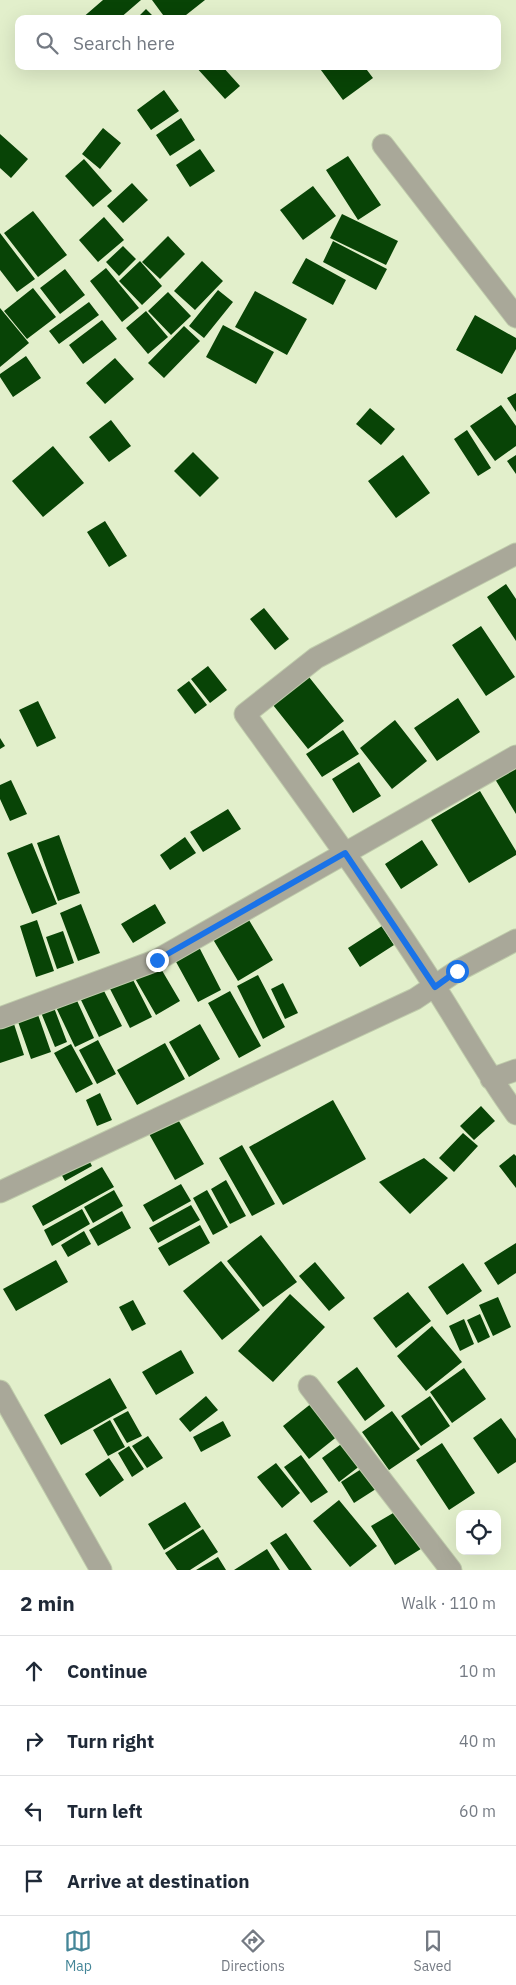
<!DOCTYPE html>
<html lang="en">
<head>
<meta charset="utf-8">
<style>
  body { margin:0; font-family:"IBM Plex Sans",sans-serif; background:#f6f6f7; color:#1f2937 }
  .controls { position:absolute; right:15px; bottom:15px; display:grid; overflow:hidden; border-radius:10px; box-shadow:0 5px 20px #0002 }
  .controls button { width:45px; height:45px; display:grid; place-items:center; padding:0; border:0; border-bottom:1px solid #e0e1e3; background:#fff; color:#1f2937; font:25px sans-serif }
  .stop { position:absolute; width:15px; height:15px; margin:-11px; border:4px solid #1a73e8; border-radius:50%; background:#fff }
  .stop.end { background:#1a73e8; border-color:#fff; box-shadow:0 1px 5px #0008 }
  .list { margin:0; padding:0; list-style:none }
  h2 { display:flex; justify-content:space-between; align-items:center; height:65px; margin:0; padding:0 20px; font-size:21px }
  h2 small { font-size:16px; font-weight:400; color:#747a83 }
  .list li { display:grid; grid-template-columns:32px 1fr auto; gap:15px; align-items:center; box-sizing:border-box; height:70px; padding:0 20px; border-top:1px solid #e0e1e3 }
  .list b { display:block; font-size:19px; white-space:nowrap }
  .list em { font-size:16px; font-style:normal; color:#747a83 }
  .icon { flex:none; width:28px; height:28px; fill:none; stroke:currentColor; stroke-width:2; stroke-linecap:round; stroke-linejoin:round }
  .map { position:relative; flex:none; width:516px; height:1570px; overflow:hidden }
  .search { position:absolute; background:#fff; box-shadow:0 5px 20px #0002; left:15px; right:15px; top:15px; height:55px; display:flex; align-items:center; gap:12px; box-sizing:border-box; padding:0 18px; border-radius:10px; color:#747a83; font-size:19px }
  .sheet { height:345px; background:#fff }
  nav { display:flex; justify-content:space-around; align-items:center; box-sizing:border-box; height:70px; border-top:1px solid #e0e1e3; background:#fff; font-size:14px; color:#747a83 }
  nav a { display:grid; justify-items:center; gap:2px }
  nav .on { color:#458698 }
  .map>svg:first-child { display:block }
  .building { fill:#084406 }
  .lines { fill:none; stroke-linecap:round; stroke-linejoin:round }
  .street-casing { stroke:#bfcbab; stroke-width:23 }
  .street { stroke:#a9a899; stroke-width:21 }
  .route { stroke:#1a73e8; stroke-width:6 }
</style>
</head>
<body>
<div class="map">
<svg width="516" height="1570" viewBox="0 0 516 1570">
  <rect width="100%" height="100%" fill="#e2efcb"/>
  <path class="building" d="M 103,0 L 141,0 L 119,19 L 81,19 Z
    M 152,0 L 205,0 L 181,19 L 166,19 Z
    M 146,9 L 156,19 L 136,19 Z
    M 195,66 L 222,66 L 240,86 L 225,99 Z
    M 318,66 L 364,66 L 373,78 L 343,100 Z
    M 164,90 L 179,111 L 151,130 L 137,110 Z
    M 181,118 L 195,140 L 170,156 L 156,135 Z
    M 103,128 L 121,143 L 100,169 L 82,154 Z
    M 0,134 L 28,159 L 11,178 L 0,168 Z
    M 200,149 L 215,171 L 190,187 L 176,165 Z
    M 348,156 L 381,205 L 358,220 L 326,170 Z
    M 84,159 L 112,191 L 93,207 L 65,176 Z
    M 132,183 L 148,200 L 123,223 L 107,206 Z
    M 313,186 L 336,216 L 303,240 L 280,210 Z
    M 33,211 L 67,255 L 38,277 L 4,233 Z
    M 342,214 L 398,241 L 386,265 L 330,238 Z
    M 104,217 L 124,240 L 98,262 L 79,240 Z
    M 0,233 L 35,279 L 17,292 L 0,270 Z
    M 168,236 L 185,254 L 160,279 L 142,262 Z
    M 333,241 L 387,269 L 376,290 L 323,262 Z
    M 123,246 L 136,259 L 119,276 L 106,262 Z
    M 306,258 L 346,280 L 333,305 L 292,283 Z
    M 140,261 L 162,286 L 142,305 L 119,281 Z
    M 202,261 L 223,281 L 195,310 L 174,291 Z
    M 106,268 L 139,308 L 122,322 L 90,281 Z
    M 65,269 L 85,295 L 60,314 L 40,288 Z
    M 33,288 L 56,317 L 27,339 L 4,311 Z
    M 218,290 L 233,302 L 204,338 L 189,326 Z
    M 255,291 L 307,319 L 287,355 L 235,327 Z
    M 168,292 L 191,316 L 171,335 L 148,311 Z
    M 89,302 L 99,315 L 59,344 L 49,331 Z
    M 0,308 L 29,343 L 0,367 Z
    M 146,311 L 168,337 L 148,354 L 126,328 Z
    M 475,315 L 516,338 L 516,349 L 502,374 L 456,350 Z
    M 102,320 L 117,339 L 83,364 L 69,345 Z
    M 223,325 L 274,352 L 256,384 L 206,357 Z
    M 184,326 L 200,341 L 164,378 L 148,363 Z
    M 26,356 L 41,378 L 13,397 L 0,377 L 0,374 Z
    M 115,358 L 134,379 L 105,404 L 86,383 Z
    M 516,393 L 516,412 L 507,398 Z
    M 501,405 L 516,426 L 516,446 L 495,461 L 470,426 Z
    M 370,408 L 395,429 L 381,445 L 356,424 Z
    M 111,420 L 131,446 L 109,462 L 89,437 Z
    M 467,430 L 491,468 L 478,476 L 454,439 Z
    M 53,446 L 84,483 L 43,517 L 12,481 Z
    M 193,452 L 219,478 L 200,497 L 174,471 Z
    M 403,455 L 430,493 L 396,518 L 368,481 Z
    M 516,455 L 516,474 L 507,461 Z
    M 105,521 L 127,556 L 109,567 L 87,532 Z
    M 506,584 L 516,599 L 516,641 L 487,597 Z
    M 264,608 L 289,639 L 275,650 L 250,619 Z
    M 481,626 L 515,677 L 486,696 L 452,645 Z
    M 208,666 L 227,690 L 210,703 L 191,679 Z
    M 309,677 L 344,721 L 308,749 L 273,705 Z
    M 189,681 L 207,705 L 195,714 L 177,690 Z
    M 458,698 L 480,732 L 437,761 L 414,728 Z
    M 38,701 L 56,738 L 37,747 L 19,710 Z
    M 395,720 L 427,761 L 392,789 L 360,748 Z
    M 343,730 L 359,754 L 322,777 L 306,754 Z
    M 0,738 L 5,746 L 0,749 Z
    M 516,760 L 516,814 L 492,774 Z
    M 359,762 L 381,796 L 353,813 L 332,779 Z
    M 11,780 L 27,814 L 10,821 L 0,799 L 0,785 Z
    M 480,791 L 516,851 L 516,855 L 469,883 L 431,820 Z
    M 228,809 L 241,829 L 203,852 L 190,832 Z
    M 59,835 L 80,893 L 58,901 L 37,843 Z
    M 185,837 L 196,853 L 170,870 L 160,855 Z
    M 422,840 L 438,865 L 401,889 L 385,864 Z
    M 32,843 L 57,904 L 32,914 L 7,853 Z
    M 81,904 L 100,953 L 78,961 L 60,913 Z
    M 155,904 L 166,923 L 133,943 L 121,924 Z
    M 246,915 L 273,960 L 238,981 L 211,936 Z
    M 37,920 L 54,971 L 36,977 L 20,926 Z
    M 382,926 L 394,945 L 360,967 L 348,948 Z
    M 63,931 L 74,963 L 57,969 L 46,937 Z
    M 199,947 L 221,990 L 198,1002 L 175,960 Z
    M 157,962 L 180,1001 L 156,1015 L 133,975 Z
    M 129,972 L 152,1017 L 130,1028 L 107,983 Z
    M 258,975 L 285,1027 L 263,1039 L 237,986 Z
    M 283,983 L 298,1013 L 285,1019 L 271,989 Z
    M 103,989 L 122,1026 L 99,1037 L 81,1000 Z
    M 230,991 L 261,1046 L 239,1058 L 208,1003 Z
    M 74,994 L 94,1038 L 75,1047 L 54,1003 Z
    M 53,1005 L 67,1042 L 55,1047 L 40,1010 Z
    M 36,1009 L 51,1052 L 31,1059 L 16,1016 Z
    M 14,1024 L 24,1055 L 0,1063 L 0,1029 Z
    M 200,1024 L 220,1059 L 189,1077 L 169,1042 Z
    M 98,1040 L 116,1074 L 97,1084 L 79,1050 Z
    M 165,1043 L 185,1079 L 137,1105 L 117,1070 Z
    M 71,1044 L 93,1084 L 76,1093 L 54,1053 Z
    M 100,1093 L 112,1120 L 97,1126 L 86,1100 Z
    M 333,1100 L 366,1159 L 283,1205 L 249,1147 Z
    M 481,1106 L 495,1121 L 474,1140 L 460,1126 Z
    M 176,1116 L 204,1164 L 175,1180 L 148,1132 Z
    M 463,1133 L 478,1146 L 454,1172 L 439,1158 Z
    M 242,1145 L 275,1204 L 252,1216 L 219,1158 Z
    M 86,1154 L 92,1166 L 65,1181 L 59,1170 Z
    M 514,1154 L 516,1156 L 516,1188 L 499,1166 Z
    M 424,1158 L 448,1178 L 410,1214 L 379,1182 Z
    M 102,1167 L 114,1187 L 43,1226 L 32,1206 Z
    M 226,1180 L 246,1216 L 230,1224 L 211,1189 Z
    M 181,1184 L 191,1201 L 153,1222 L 143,1205 Z
    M 114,1190 L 123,1206 L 93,1223 L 84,1207 Z
    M 207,1190 L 228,1227 L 213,1235 L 193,1198 Z
    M 191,1205 L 200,1220 L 158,1243 L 149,1228 Z
    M 82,1209 L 90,1224 L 52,1246 L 44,1230 Z
    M 122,1211 L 131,1228 L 98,1246 L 89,1230 Z
    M 200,1225 L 210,1243 L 169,1266 L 158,1248 Z
    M 84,1231 L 91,1244 L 68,1257 L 61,1245 Z
    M 261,1235 L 297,1282 L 263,1307 L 227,1261 Z
    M 516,1243 L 516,1273 L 498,1285 L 484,1263 Z
    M 56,1260 L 68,1282 L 16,1311 L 3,1289 Z
    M 221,1261 L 260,1310 L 222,1340 L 183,1291 Z
    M 315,1262 L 345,1298 L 329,1311 L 299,1276 Z
    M 463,1263 L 482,1291 L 447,1315 L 428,1287 Z
    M 408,1292 L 431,1321 L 396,1348 L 373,1318 Z
    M 290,1294 L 325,1327 L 273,1382 L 238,1351 Z
    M 498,1297 L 511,1327 L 493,1336 L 479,1305 Z
    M 133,1300 L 146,1324 L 132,1331 L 119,1307 Z
    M 480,1314 L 490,1337 L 478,1343 L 467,1320 Z
    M 464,1319 L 474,1344 L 460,1351 L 449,1326 Z
    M 432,1326 L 462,1362 L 426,1391 L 397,1356 Z
    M 181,1350 L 194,1373 L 156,1395 L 142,1372 Z
    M 357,1367 L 385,1406 L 365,1421 L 337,1382 Z
    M 464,1368 L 486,1399 L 452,1423 L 430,1392 Z
    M 110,1378 L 127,1408 L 61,1445 L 44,1415 Z
    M 206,1396 L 218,1410 L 190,1432 L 179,1419 Z
    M 430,1396 L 450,1426 L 421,1446 L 401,1416 Z
    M 312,1403 L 339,1435 L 309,1459 L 283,1426 Z
    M 128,1411 L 142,1436 L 127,1443 L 113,1419 Z
    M 392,1411 L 420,1449 L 389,1470 L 362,1432 Z
    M 501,1418 L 516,1439 L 516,1462 L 498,1474 L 473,1438 Z
    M 110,1420 L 125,1447 L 108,1456 L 93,1430 Z
    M 223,1421 L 231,1436 L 201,1452 L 193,1437 Z
    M 148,1436 L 163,1458 L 147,1468 L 132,1446 Z
    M 344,1442 L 361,1465 L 339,1482 L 322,1458 Z
    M 442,1443 L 475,1493 L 449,1510 L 416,1460 Z
    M 129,1446 L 144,1469 L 132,1477 L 118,1453 Z
    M 301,1455 L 328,1492 L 311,1503 L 284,1467 Z
    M 109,1458 L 124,1480 L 100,1497 L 85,1474 Z
    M 276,1463 L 300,1493 L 282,1508 L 257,1477 Z
    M 366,1466 L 379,1487 L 354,1503 L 341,1482 Z
    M 339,1500 L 377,1546 L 350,1567 L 313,1521 Z
    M 185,1502 L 201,1527 L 164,1550 L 148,1524 Z
    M 400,1509 L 424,1547 L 395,1565 L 371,1526 Z
    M 203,1529 L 218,1552 L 190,1570 L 177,1570 L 165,1553 Z
    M 286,1533 L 312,1570 L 289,1570 L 270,1543 Z
    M 267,1549 L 280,1570 L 234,1570 Z
    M 218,1557 L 226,1570 L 196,1570 Z"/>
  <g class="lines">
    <g class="street-casing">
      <path id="street" d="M 383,145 L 516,317
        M 516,554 L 316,658 L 245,714 C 310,804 375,893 435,987 C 462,1029 486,1073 516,1114
        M 0,1018 L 157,960 L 516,756
        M 491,1079 L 516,1070
        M 0,1192 L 415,999 L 457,971 L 516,940
        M 309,1386 L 451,1570
        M 0,1391 L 101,1570"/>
    </g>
    <use href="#street" class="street"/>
  </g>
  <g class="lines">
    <path class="route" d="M 157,960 L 345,853 L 435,987 L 457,971"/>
  </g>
</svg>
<div class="controls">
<button><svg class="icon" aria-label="locate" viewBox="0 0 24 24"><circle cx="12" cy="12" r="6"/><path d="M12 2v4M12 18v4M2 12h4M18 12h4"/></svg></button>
</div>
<div class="stop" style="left:457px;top:971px"></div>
<div class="stop end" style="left:157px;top:960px"></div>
<div class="search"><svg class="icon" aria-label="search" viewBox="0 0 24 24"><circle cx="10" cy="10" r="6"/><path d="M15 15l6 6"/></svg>Search here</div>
</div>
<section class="sheet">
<h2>2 min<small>Walk · 110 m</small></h2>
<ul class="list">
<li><svg class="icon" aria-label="ahead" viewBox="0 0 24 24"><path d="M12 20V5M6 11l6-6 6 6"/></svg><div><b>Continue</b></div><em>10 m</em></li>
<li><svg class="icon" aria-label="right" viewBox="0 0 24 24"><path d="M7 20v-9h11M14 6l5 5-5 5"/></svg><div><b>Turn right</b></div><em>40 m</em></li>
<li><svg class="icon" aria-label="left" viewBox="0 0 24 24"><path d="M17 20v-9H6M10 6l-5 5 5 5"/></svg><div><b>Turn left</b></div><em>60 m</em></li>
<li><svg class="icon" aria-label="arrive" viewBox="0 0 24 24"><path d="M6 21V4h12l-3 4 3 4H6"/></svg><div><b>Arrive at destination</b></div></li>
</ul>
</section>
<nav>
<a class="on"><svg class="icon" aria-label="map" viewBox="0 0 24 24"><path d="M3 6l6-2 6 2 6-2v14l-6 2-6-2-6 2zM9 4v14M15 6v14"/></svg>Map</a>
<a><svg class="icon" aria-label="directions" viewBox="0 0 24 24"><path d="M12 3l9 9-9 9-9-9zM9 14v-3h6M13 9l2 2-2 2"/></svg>Directions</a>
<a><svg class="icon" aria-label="saved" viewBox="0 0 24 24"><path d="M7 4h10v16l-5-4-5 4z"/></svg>Saved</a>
</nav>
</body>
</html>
